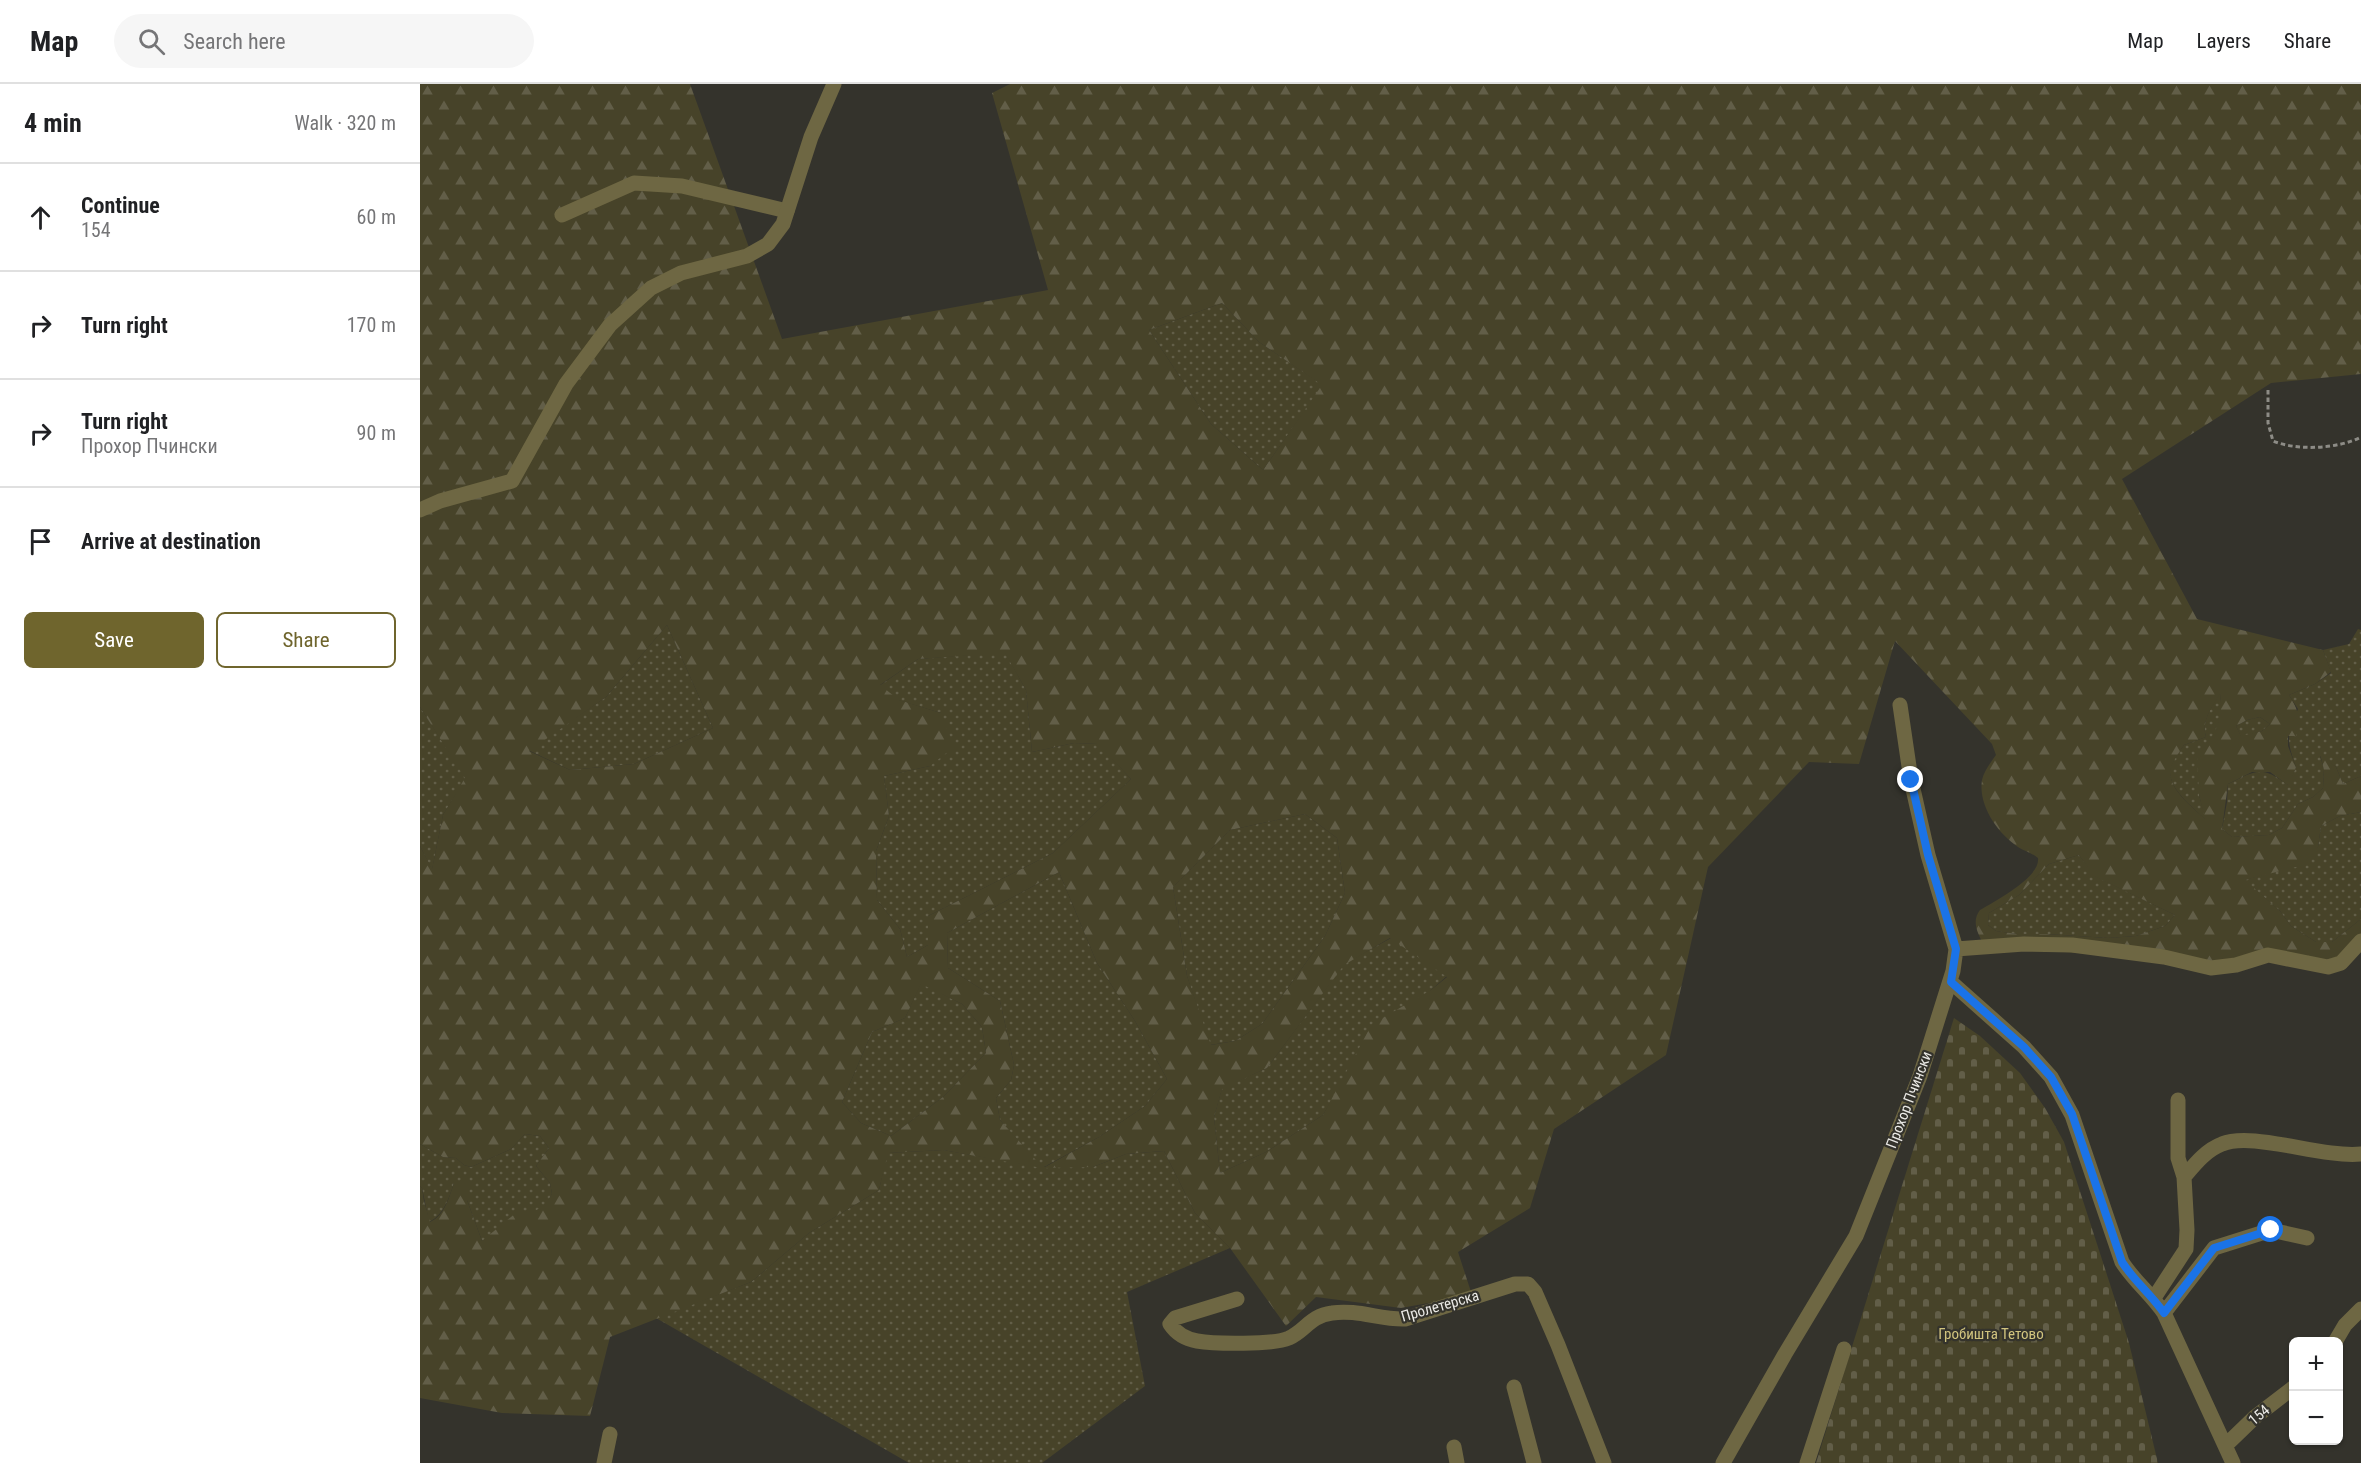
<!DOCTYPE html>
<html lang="en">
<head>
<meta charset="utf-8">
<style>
  body { margin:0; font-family:"Roboto Condensed",sans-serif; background:#f6f6f6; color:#202124 }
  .controls { position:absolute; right:18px; bottom:18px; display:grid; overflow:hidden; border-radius:9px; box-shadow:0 2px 4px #0004 }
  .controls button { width:54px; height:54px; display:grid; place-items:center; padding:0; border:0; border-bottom:2px solid #e0e0e0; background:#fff; color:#202124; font:30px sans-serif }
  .stop { position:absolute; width:18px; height:18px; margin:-14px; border:4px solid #1a73e8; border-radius:50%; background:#fff }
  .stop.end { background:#1a73e8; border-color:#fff; box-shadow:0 2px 6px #0008 }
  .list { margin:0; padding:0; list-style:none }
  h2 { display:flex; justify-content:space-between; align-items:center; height:78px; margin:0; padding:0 24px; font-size:26px }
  h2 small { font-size:20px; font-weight:400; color:#757577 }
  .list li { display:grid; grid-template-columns:39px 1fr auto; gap:18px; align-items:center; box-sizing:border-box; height:108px; padding:0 24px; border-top:2px solid #e0e0e0 }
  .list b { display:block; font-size:22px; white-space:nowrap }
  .list p { margin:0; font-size:20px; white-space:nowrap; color:#757577 }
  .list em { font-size:20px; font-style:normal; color:#757577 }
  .actions { display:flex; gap:12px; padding:18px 24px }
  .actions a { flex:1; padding:14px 0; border:2px solid #6f652d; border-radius:9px; text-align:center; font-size:21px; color:#6f652d }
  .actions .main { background:#6f652d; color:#fff }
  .icon { flex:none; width:33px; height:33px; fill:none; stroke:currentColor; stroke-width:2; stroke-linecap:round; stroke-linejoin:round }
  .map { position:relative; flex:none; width:1941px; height:1379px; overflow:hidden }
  header { display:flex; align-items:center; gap:36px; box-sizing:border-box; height:84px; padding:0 30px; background:#fff; border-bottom:2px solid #e0e0e0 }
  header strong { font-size:28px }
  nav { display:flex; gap:33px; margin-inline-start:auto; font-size:21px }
  .search { width:420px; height:54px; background:#f6f6f6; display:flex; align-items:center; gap:15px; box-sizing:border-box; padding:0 21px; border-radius:33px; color:#757577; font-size:22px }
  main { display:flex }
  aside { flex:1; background:#fff }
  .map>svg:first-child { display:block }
  .grass { fill:url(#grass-dots) }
  .forest { fill:url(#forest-firs); fill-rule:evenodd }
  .cemetery { fill:url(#cemetery-stones) }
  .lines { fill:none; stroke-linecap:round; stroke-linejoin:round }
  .path { stroke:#8d8c86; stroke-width:3; stroke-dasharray:4.5 3; stroke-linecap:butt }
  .minor { stroke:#6e6743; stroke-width:15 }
  .tertiary { stroke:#6e6743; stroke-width:15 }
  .route { stroke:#1a73e8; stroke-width:8 }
  .labels { text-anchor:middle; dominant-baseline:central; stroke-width:4.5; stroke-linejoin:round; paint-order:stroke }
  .street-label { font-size:15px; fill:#ebeae6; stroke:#34332c }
  .park-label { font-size:15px; fill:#d1c47e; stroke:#34332c }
</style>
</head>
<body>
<header>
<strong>Map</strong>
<div class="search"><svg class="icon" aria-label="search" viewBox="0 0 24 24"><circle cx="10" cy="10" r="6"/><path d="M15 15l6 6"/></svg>Search here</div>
<nav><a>Map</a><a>Layers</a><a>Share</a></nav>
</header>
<main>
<aside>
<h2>4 min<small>Walk · 320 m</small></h2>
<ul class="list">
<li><svg class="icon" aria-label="ahead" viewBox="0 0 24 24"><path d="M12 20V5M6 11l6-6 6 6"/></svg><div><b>Continue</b><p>154</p></div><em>60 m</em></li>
<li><svg class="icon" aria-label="right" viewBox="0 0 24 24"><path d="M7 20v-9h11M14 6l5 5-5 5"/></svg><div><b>Turn right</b></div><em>170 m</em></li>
<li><svg class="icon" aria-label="right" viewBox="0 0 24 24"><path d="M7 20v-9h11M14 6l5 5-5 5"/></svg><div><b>Turn right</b><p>Прохор Пчински</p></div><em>90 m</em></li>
<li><svg class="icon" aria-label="arrive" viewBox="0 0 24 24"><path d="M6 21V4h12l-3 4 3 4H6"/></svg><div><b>Arrive at destination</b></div></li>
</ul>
<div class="actions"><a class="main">Save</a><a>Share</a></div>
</aside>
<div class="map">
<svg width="1941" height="1379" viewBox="0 0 1941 1379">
  <defs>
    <pattern id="grass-dots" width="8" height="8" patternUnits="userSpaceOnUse" patternTransform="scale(1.5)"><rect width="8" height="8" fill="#474329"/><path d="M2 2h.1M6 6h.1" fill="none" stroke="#625e48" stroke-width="1.8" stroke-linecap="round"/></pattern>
    <pattern id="forest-firs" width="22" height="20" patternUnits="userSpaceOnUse" patternTransform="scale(1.5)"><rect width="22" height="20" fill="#474329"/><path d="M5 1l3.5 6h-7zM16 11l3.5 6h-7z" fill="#625e48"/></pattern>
    <pattern id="cemetery-stones" width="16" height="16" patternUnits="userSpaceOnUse" patternTransform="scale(1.5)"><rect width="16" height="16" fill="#474329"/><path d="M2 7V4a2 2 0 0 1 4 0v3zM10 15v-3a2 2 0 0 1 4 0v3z" fill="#625e48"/></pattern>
  </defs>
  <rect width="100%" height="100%" fill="#34332c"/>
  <path class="grass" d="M 802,219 L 839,258 L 903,301 L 843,386 L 791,340 L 729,246 Z
    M 247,541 L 293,644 L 214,680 L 150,686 L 108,666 L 186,613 Z
    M 1938,545 L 1941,546 L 1941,692 L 1923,700 L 1916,683 L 1900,672 L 1904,685 L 1903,704 L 1893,713 L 1878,720 L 1862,744 L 1849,751 L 1812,753 L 1802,745 L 1807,718 L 1808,700 C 1837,686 1841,681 1868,701 L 1876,683 C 1866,655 1867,652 1878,625 L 1869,611 L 1895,600 L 1911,589 L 1903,566 L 1929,560 Z
    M 585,568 L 606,606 L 612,668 L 654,659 L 679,660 L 711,695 L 633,769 L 508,832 L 508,861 L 487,873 L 480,845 L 457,816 L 456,767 L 469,732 L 464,692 L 510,682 L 521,629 L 478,616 L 459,602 L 498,575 Z
    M 1800,609 L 1802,628 L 1796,648 L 1787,661 L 1779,711 L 1786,736 C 1774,724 1744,702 1751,682 C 1754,675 1760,667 1764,661 L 1786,653 C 1781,636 1792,623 1800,609 Z
    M 0,623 L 46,694 L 23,731 L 12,786 L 0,762 Z
    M 1840,633 L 1850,640 L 1842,647 L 1821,653 L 1816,642 L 1827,636 Z
    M 1941,728 L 1941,835 L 1912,858 L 1896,858 L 1871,842 L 1860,827 L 1824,796 L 1853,788 L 1898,763 L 1901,742 L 1920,732 Z
    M 885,730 L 917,754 L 925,809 L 905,852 L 842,940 L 815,957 L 790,961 L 767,892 L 753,803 L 810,746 Z
    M 1659,771 L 1675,792 L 1755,831 L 1745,842 L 1716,852 L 1688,854 L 1626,850 L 1597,850 L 1576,847 L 1568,841 L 1569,829 L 1599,811 L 1629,780 Z
    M 639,788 L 677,879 L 715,937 L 747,995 L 725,1022 L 679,1053 L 624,1083 L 673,1083 L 706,1070 L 744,1067 L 775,1129 L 810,1164 L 707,1208 L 725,1302 L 622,1379 L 489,1379 L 236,1234 L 331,1198 L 389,1149 L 459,1106 L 467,1069 L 523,1066 L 621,1083 L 580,1036 L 576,1014 L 591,996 L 594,981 L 580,917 L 528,884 L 527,849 Z
    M 971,854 L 1027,892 L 1011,906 L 926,991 L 903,1031 L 846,1068 L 800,1089 L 794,1033 L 802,1004 L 847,984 L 924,880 Z
    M 501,899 L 542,920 L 562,943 L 566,969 L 523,1013 L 471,1052 L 441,1039 L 422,1018 L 452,948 L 485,934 Z
    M 105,1050 L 120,1052 L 129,1064 L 116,1082 L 130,1099 L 132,1110 L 125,1122 L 62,1157 L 47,1116 L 47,1099 L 34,1099 C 29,1114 24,1131 9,1138 L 2,1104 L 0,1102 L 0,1060 L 23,1073 L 36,1074 L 44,1081 L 51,1083 L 91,1065 Z"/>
  <path class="forest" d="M 0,0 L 270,0 L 362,255 L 628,206 L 572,9 L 590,0 L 1941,0 L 1941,290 L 1851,299 L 1702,395 L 1777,535 L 1903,566 L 1911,588 L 1895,600 L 1869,611 C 1879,626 1880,634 1876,652 L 1868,652 L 1868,662 L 1876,683 L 1869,702 L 1850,688 L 1832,688 L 1808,700 L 1802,745 L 1812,753 L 1849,751 L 1862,744 L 1878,720 L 1893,713 L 1903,704 L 1904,686 L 1900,670 L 1916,683 L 1923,700 L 1941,692 L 1941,728 L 1920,732 L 1901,742 L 1898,763 L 1884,781 L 1825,796 L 1860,827 L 1871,842 L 1896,858 L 1912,858 L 1941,835 L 1941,857 L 1921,879 L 1874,875 L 1816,881 L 1564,862 C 1558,849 1551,838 1560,826 C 1575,817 1621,793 1618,774 C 1612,769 1604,767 1598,763 C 1577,749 1558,721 1562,696 C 1564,687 1571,678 1576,671 L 1572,660 L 1475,557 L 1439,680 L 1389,678 L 1288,783 L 1246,971 L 1134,1045 L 1110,1124 L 1038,1168 L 1052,1211 L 981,1224 L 896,1213 L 866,1242 L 810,1164 L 775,1129 L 744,1067 L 706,1070 L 673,1083 L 622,1084 L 523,1066 L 468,1069 L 459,1106 L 389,1149 L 331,1198 L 190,1253 L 170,1332 L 82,1329 L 0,1314 L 0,1102 L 2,1104 L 4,1117 L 10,1138 C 25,1131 29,1113 34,1099 L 47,1098 L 47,1116 L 62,1157 L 97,1128 C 115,1130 123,1125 132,1110 L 130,1099 L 116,1082 L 129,1064 L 120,1052 L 105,1050 L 91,1065 L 51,1083 L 44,1081 L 36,1074 L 23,1073 L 0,1060 L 0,762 L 12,785 L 23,731 L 45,694 L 0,623 ZM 802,219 L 839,258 L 902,301 L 843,386 L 791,340 L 729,246 ZM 247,541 L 293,644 L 214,680 L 150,686 L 109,667 L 186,613 ZM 585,569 L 606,606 L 612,668 L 654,659 L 678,660 L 711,695 L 633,769 L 508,832 L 508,861 L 487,873 L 480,845 L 457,816 L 456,767 L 469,732 L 464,692 L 510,682 L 534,663 L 521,629 L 479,616 L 460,601 L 498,575 ZM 1800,610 C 1803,634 1797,653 1777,668 L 1779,711 L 1785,735 C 1773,723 1743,702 1752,681 C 1755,674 1760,667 1764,661 L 1786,653 C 1781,637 1792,623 1800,610 ZM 1840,633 L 1850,640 L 1842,647 L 1821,652 L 1816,642 L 1827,636 ZM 885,730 L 917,754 L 925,809 L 905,852 L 842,940 L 815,957 L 791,961 L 767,892 L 753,803 L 810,746 ZM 1659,771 L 1674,792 L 1755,831 L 1745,842 L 1716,852 L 1688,854 L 1626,850 L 1597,850 L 1576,847 L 1568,841 L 1569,829 L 1599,811 L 1629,780 ZM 639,788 L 677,879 L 715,937 L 747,995 L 725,1022 L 679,1053 L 623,1084 L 580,1036 L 576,1014 L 591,996 L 594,981 L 580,917 L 528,884 L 527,849 ZM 970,854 L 1027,893 L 1011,906 L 952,940 L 903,1031 L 846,1068 L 800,1089 L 794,1033 L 802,1005 L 847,984 L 924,881 ZM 501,900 L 542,920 L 562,943 L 566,969 L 523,1013 L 471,1052 L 441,1039 L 422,1018 L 452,948 L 485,934 Z"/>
  <path class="cemetery" d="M 1534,934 L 1560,952 L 1600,989 L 1625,1024 L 1644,1058 L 1709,1259 L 1738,1379 L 1396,1379 Z"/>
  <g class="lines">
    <path class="path" d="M 1848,306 L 1848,339 L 1853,357 C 1877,367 1918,365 1941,353"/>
    <path class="minor" d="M 142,131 L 214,99 L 262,102 L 367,127
      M 1536,865 L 1604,860 L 1652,861 L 1744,873 L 1791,884 L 1816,881 L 1848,871 L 1908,883 L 1921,879 L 1941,857
      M 1531,898 L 1604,963 L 1631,993 L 1652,1031 L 1702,1178 C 1714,1197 1731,1210 1744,1229 L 1813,1379
      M 1764,1093 C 1775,1080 1786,1066 1802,1060 C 1832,1047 1901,1074 1941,1070
      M 1734,1214 L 1766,1165 L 1767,1146 L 1764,1093 L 1758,1074 L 1758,1016
      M 817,1215 L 755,1234 L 750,1240 C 756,1249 766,1255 777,1257 C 794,1260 853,1261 869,1254 C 886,1246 890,1232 912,1229 C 937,1225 961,1236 985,1235 L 1095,1200 L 1108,1200 L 1115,1208 L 1138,1261 L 1184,1379
      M 1744,1229 L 1794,1164 L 1851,1146 L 1887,1154
      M 1915,1258 L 1925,1241 L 1941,1225
      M 1094,1303 L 1114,1379
      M 1806,1361 L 1835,1333 L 1874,1303
      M 1034,1363 L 1037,1379
      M 184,1379 L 190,1350
      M 1303,1379 L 1365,1270 L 1436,1152 L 1500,992 L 1533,887 L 1536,865 L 1508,771 L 1491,696 L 1480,621
      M 1387,1379 L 1424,1265"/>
    <path class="tertiary" d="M 0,426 L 20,417 L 92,397 L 146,300 L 190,241 L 231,204 L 261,189 L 327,172 L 348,160 L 363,140 L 391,53 L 414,0"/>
  </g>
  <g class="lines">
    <path class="route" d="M 1491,696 L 1508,771 L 1536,865 L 1531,898 L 1604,963 L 1631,993 L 1652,1030 L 1702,1178 C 1714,1197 1731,1210 1744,1229 L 1794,1164 L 1851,1146"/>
  </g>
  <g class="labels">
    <g class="street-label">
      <text transform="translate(1489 1016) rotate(-69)">Прохор Пчински</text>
      <text transform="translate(1020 1222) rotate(-16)">Пролетерска</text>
      <text transform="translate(1839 1331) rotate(-40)">154</text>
    </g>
    <g class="park-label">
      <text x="1571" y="1250">Гробишта Тетово</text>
    </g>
  </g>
</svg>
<div class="controls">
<button>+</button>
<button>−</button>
</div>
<div class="stop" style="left:1851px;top:1146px"></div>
<div class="stop end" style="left:1491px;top:696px"></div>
</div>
</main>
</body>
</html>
